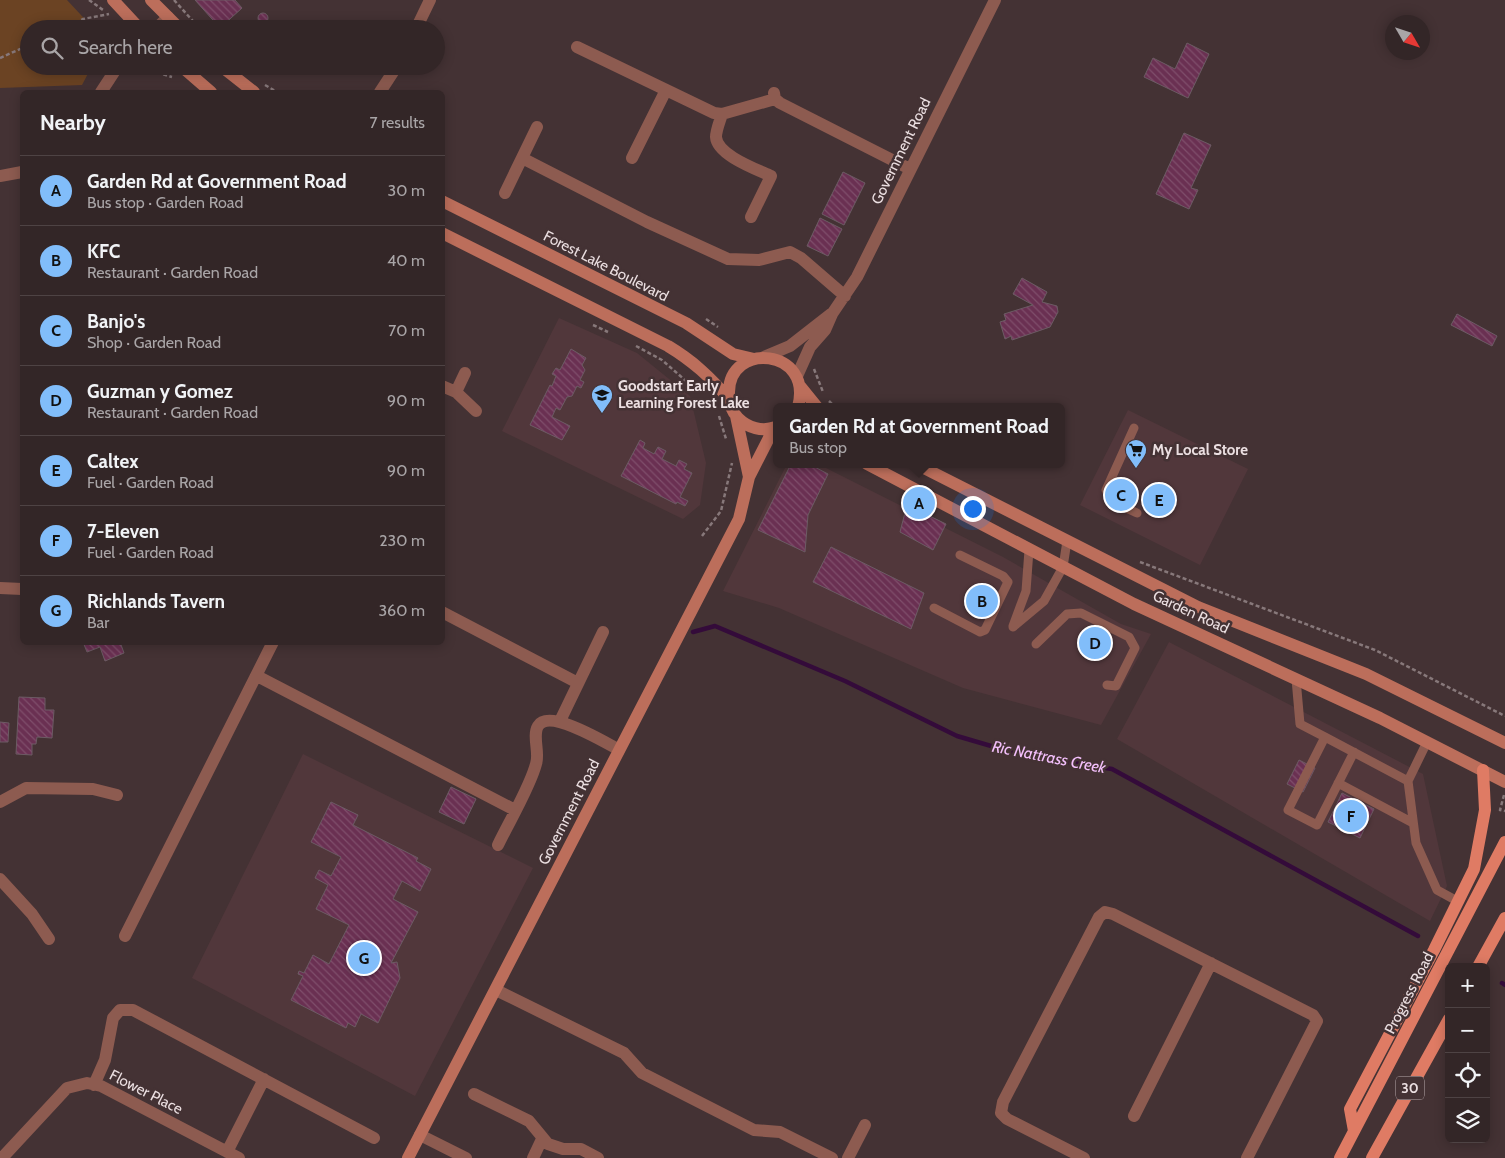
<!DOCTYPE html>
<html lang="en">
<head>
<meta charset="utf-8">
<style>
  body { margin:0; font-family:Cabin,sans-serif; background:#3e3233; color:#f1f3f6 }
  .controls { position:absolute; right:15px; bottom:15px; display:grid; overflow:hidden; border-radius:8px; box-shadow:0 2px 12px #0003 }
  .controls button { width:45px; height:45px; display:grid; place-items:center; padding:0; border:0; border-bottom:1px solid #4e4344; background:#332627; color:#f1f3f6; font:25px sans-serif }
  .compass { position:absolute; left:1385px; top:15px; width:45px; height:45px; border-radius:50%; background:#332627; box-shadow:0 2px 12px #0003; rotate:129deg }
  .you { position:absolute; left:972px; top:508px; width:18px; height:18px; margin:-12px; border:4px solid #fff; border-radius:50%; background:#1a73e8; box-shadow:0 0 0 8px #1a73e833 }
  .badge { display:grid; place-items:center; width:32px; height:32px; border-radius:50%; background:#81bdfa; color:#111; font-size:16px; font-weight:700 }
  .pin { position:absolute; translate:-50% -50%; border:2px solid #fff; box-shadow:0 1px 5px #0006 }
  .popup { position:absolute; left:773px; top:403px; width:292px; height:65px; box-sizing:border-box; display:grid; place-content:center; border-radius:8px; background:#332627; filter:drop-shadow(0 1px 4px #0005); font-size:16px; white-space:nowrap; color:#a9a5a7 }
  .popup b { font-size:19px; color:#f1f3f6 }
  .popup::after { content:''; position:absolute; left:50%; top:100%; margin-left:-10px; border:10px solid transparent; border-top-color:#332627 }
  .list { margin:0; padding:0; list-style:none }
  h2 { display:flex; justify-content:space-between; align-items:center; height:65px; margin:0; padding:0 20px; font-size:21px }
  h2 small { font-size:16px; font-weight:400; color:#a9a5a7 }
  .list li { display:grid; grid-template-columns:32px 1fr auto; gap:15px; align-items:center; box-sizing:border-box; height:70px; padding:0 20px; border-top:1px solid #4e4344 }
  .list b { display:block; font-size:19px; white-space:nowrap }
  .list p { margin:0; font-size:16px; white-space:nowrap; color:#a9a5a7 }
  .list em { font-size:16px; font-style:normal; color:#a9a5a7 }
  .icon { flex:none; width:28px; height:28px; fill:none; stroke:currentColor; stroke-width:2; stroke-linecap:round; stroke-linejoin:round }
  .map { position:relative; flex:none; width:1505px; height:1158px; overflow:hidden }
  .search { position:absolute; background:#332627; box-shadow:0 2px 12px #0003; left:20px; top:20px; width:425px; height:55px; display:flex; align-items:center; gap:12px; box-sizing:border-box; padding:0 18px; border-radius:28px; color:#a9a5a7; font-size:19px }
  .panel { position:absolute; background:#332627; box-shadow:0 2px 12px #0003; left:20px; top:90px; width:425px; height:555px; border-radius:8px }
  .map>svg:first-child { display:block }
  .built { fill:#51373b }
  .park { fill:#6b4323 }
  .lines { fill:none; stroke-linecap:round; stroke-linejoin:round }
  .stream { stroke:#340b3a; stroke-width:4.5 }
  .building { fill:url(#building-back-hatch); stroke:#6c5b64 }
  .path { stroke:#87787a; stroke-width:2.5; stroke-dasharray:4 2.5; stroke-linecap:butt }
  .lane { stroke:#8d5b50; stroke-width:9 }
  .street { stroke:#8d5b50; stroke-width:12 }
  .secondary { stroke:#bc6e5b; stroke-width:12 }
  .primary { stroke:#df7b64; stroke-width:12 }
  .labels { text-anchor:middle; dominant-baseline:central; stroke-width:5; stroke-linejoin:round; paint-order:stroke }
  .shield { fill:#443234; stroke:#b9abad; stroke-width:1 }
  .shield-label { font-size:14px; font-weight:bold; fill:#ebdfe1 }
  .street-label { font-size:15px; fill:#ebdfe1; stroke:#443234 }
  .poi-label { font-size:15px; font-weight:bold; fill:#ebdfe1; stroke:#443234; text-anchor:start }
  .water-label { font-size:16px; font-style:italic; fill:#f4c0fc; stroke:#443234 }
</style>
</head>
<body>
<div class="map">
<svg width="1505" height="1158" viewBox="0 0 1505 1158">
  <defs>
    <pattern id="building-back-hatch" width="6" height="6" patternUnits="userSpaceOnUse" patternTransform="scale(1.25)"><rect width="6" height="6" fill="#6a3052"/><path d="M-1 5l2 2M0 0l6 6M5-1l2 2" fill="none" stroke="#7f4e6b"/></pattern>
  </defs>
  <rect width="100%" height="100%" fill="#443234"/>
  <path class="built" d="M 559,318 L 637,353 L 690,396 L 706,463 L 700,505 L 683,519 L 502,431 Z
    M 1128,410 L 1248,469 L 1200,565 L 1080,505 Z
    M 787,464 L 818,464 L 1003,557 L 1121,624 L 1151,634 L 1101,725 L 963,688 L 779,608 L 723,591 Z
    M 1169,642 L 1423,774 L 1447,886 L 1430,921 L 1117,739 Z
    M 303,754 L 533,868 L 415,1096 L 192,978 Z"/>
  <path class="park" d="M 0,0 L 67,0 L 94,29 L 29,29 L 29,66 L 92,66 L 82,85 L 0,88 Z"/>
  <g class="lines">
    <path class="stream" d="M 693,632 L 715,626 L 845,681 L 957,736 L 1022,755 L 1112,769 L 1418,936
      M 1502,983 L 1505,985"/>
  </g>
  <path class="building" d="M 195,0 L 235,0 L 242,8 L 220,28 Z
    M258 18a5 5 0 1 1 10 0a5 5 0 1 1-10 0Z
    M 1187,43 L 1209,54 L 1188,98 L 1144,77 L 1153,58 L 1175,69 Z
    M 1184,133 L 1211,145 L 1191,188 L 1198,190 L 1189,209 L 1156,194 Z
    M 843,172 L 865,183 L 844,225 L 822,214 Z
    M 820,218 L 842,229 L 828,256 L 807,246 Z
    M 1022,278 L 1047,292 L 1042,302 L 1057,306 L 1058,312 L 1050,327 L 1012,340 L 1011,336 L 1005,339 L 1000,322 L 1006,320 L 1004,314 L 1033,305 L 1013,294 Z
    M 1457,314 L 1497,336 L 1492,346 L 1451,325 Z
    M 571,349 L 586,358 L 582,365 L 585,370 L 580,380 L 584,382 L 581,388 L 577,386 L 572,396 L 567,397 L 560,410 L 556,408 L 552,417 L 570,426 L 562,440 L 530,425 L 550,385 L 552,386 L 556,376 L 552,374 L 556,368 L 560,370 Z
    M 640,440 L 645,443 L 643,448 L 654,454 L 658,447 L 666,451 L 662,459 L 676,466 L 679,460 L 687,464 L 684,469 L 692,473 L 680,497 L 688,501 L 685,506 L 677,502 L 676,504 L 621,476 Z
    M 791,464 L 809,464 L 828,474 L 808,515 L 805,552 L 758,530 Z
    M 907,505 L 946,524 L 933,550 L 900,532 Z
    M 831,547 L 924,593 L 911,629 L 813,582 Z
    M 83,642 L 120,642 L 124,653 L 105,661 L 100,647 L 87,652 Z
    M 19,697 L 45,698 L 45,710 L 54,710 L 52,738 L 37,737 L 36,744 L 32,744 L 32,755 L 16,754 Z
    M 0,722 L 9,723 L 8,742 L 0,742 Z
    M 1299,760 L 1315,768 L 1303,792 L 1287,784 Z
    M 451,787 L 476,799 L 464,824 L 439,812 Z
    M 1342,793 L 1374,809 L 1360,838 L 1328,822 Z
    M 331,802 L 358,815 L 353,825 L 418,858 L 416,861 L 431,869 L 420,891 L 402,881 L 393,899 L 418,912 L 391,963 L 397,962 L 400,978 L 378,1023 L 361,1014 L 355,1027 L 348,1023 L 346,1028 L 291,1000 L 303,976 L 298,974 L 299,971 L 304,973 L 313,955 L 329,964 L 349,925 L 316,909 L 328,885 L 315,878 L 319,870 L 331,876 L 341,857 L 311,842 Z"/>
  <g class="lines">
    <path class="path" d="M 89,0 L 103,10
      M 174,0 L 200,29
      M 64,29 L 83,19 L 109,14
      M 0,58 L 29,45
      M 146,66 L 152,71 L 172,77
      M 265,85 L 277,92
      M 706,319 L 718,327
      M 593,325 L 608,332
      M 636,346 L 662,360 L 686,381 L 701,390
      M 814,369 L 823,392
      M 829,401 L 835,407
      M 719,416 L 726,439
      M 702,536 L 721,511 L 732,463
      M 1140,562 L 1375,650 L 1505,716
      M 1504,795 L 1500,810 L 1505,811"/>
    <path class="lane" d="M 1134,428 L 1106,490 L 1111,501 L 1137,513
      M 934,608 L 980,632 L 985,630 L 1008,582 L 1003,576 L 960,555
      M 1013,626 L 1026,591 L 1029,550
      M 1013,627 L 1044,601 L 1063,567 L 1067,541
      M 1036,644 L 1067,614 L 1081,613 L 1129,637 L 1135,648 L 1116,686 L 1107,685
      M 1296,679 L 1300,724 L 1325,737 L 1288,810 L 1317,825 L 1354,752
      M 1325,737 L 1408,781 L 1416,843 L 1437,890 L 1459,902
      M 1408,781 L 1427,742
      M 1338,783 L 1413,823"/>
    <path class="street" d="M 156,29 L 168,17
      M 416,29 L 430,0
      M 577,47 L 714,113 L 722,114 L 775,99
      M 101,92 L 118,66
      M 380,92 L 397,66
      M 774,93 L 775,99 L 780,103 L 910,169
      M 722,114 C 720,121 716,130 716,137 C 717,155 756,169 771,176 L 751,217
      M 522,158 L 647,222 L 728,259 L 759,260 L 790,252 L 801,258 L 845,296
      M 632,158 L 666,90
      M 0,176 L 22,172
      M 505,193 L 537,127
      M 764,357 L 790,346 L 831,314
      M 465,373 L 456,392 L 476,411
      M 797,376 L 810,347 L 825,330 L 832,314 L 857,277 L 995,0
      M 442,386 L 456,392
      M 0,588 L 22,589
      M 442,612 L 578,683
      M 257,676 L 515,810
      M 560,721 L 603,632
      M 0,802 L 26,788 L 93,789 L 117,795
      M 498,845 C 509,822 530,787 536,764 C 540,753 532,736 538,726 C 549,708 604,742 618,749
      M 0,879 L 32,914 L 49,939
      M 125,936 L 273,642
      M 496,990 L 624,1053 L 642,1073 L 754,1130 L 780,1132 L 832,1158
      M 94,1085 L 105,1060 L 113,1018 L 120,1010 L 133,1010 L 374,1138
      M 474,1094 L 529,1121 L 548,1144 L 563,1149 L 581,1149 L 598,1158
      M 1134,1116 L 1211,963
      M 420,1135 L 466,1158
      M 227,1152 L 264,1079
      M 2,1158 L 67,1088 L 87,1083 L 101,1086 L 239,1158
      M 533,1158 L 542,1139
      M 848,1158 L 865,1125
      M 1084,1158 L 1007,1119 L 1001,1113 L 1003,1102 L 1099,917 L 1105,912 L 1113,914 L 1313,1015 L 1317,1021 L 1247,1158"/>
    <path class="secondary" d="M 113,0 L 140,29
      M 151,0 L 180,29
      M 181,66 L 211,92
      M 221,66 L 254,92
      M 442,201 L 686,323 L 733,354 L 754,359
      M 442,233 L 668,346 C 693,361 710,377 729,399
      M 800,386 L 817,407
      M 736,416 L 749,477
      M 776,427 C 762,432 748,428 738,418 C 731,411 729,402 729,393 C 728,341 814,348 798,407
      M 867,464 L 1134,604 L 1380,718 L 1505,782
      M 916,464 L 1198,607 L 1366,674 L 1505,743
      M 408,1158 L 739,519 L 749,477 L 774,428"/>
    <path class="primary" d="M 1478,967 L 1505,918
      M 1354,1131 L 1350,1109 L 1434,950 L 1474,869 L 1485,810 L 1483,770
      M 1340,1158 L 1505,842
      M 1372,1158 L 1449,1019"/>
  </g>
  <defs>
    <g id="school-pin" transform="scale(1.125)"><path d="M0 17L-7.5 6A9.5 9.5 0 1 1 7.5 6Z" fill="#81bdfa" stroke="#443234"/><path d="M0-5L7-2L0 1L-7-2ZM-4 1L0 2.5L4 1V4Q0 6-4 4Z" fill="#111"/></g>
    <g id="supermarket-pin" transform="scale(1.125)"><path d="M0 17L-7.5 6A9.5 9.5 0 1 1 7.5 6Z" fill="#81bdfa" stroke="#443234"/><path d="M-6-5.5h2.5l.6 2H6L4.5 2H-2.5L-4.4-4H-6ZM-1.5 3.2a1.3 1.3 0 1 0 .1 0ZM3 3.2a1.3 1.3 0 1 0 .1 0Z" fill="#111"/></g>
  </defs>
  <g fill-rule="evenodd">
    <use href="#school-pin" x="602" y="395"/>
    <use href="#supermarket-pin" x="1136" y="450"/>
  </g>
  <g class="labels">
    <rect class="shield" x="1396" y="1076.5" width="28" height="23" rx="4"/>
    <g class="shield-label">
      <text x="1410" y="1088">30</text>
    </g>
    <g class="street-label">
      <text transform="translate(901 151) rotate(-64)">Government Road</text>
      <text transform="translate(606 266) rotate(27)">Forest Lake Boulevard</text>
      <text transform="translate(1191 612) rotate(25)">Garden Road</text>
      <text transform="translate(569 812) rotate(-63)">Government Road</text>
      <text transform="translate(1409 993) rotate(-63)">Progress Road</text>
      <text transform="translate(146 1092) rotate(27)">Flower Place</text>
    </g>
    <g class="poi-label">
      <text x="618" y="386">Goodstart Early<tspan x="618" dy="17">Learning Forest Lake</tspan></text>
      <text x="1152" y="450">My Local Store</text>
    </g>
    <g class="water-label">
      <text transform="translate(1049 757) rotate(11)">Ric Nattrass Creek</text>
    </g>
  </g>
</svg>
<div class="controls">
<button>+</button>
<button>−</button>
<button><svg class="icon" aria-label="locate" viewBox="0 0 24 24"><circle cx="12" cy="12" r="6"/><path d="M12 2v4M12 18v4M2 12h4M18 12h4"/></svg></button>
<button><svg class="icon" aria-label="layers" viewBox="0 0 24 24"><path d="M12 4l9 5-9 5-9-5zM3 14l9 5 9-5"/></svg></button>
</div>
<svg class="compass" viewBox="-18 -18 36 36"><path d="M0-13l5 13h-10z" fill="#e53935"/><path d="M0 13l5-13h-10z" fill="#a9a5a7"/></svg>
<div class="you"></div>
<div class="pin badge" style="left:919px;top:503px">A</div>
<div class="popup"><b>Garden Rd at Government Road</b>Bus stop</div>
<div class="pin badge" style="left:982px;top:601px">B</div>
<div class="pin badge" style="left:1121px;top:495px">C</div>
<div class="pin badge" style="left:1095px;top:643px">D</div>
<div class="pin badge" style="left:1159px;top:500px">E</div>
<div class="pin badge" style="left:1351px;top:816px">F</div>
<div class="pin badge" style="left:364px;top:958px">G</div>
<div class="search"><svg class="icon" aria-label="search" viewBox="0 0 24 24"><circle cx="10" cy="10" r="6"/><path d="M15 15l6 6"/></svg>Search here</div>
<section class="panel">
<h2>Nearby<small>7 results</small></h2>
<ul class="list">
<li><span class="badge">A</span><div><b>Garden Rd at Government Road</b><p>Bus stop · Garden Road</p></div><em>30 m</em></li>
<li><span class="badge">B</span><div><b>KFC</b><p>Restaurant · Garden Road</p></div><em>40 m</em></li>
<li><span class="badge">C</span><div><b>Banjo's</b><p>Shop · Garden Road</p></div><em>70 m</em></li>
<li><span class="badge">D</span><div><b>Guzman y Gomez</b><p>Restaurant · Garden Road</p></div><em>90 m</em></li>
<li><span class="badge">E</span><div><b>Caltex</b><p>Fuel · Garden Road</p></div><em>90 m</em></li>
<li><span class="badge">F</span><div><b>7-Eleven</b><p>Fuel · Garden Road</p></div><em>230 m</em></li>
<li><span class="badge">G</span><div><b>Richlands Tavern</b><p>Bar</p></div><em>360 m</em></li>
</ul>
</section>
</div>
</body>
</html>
